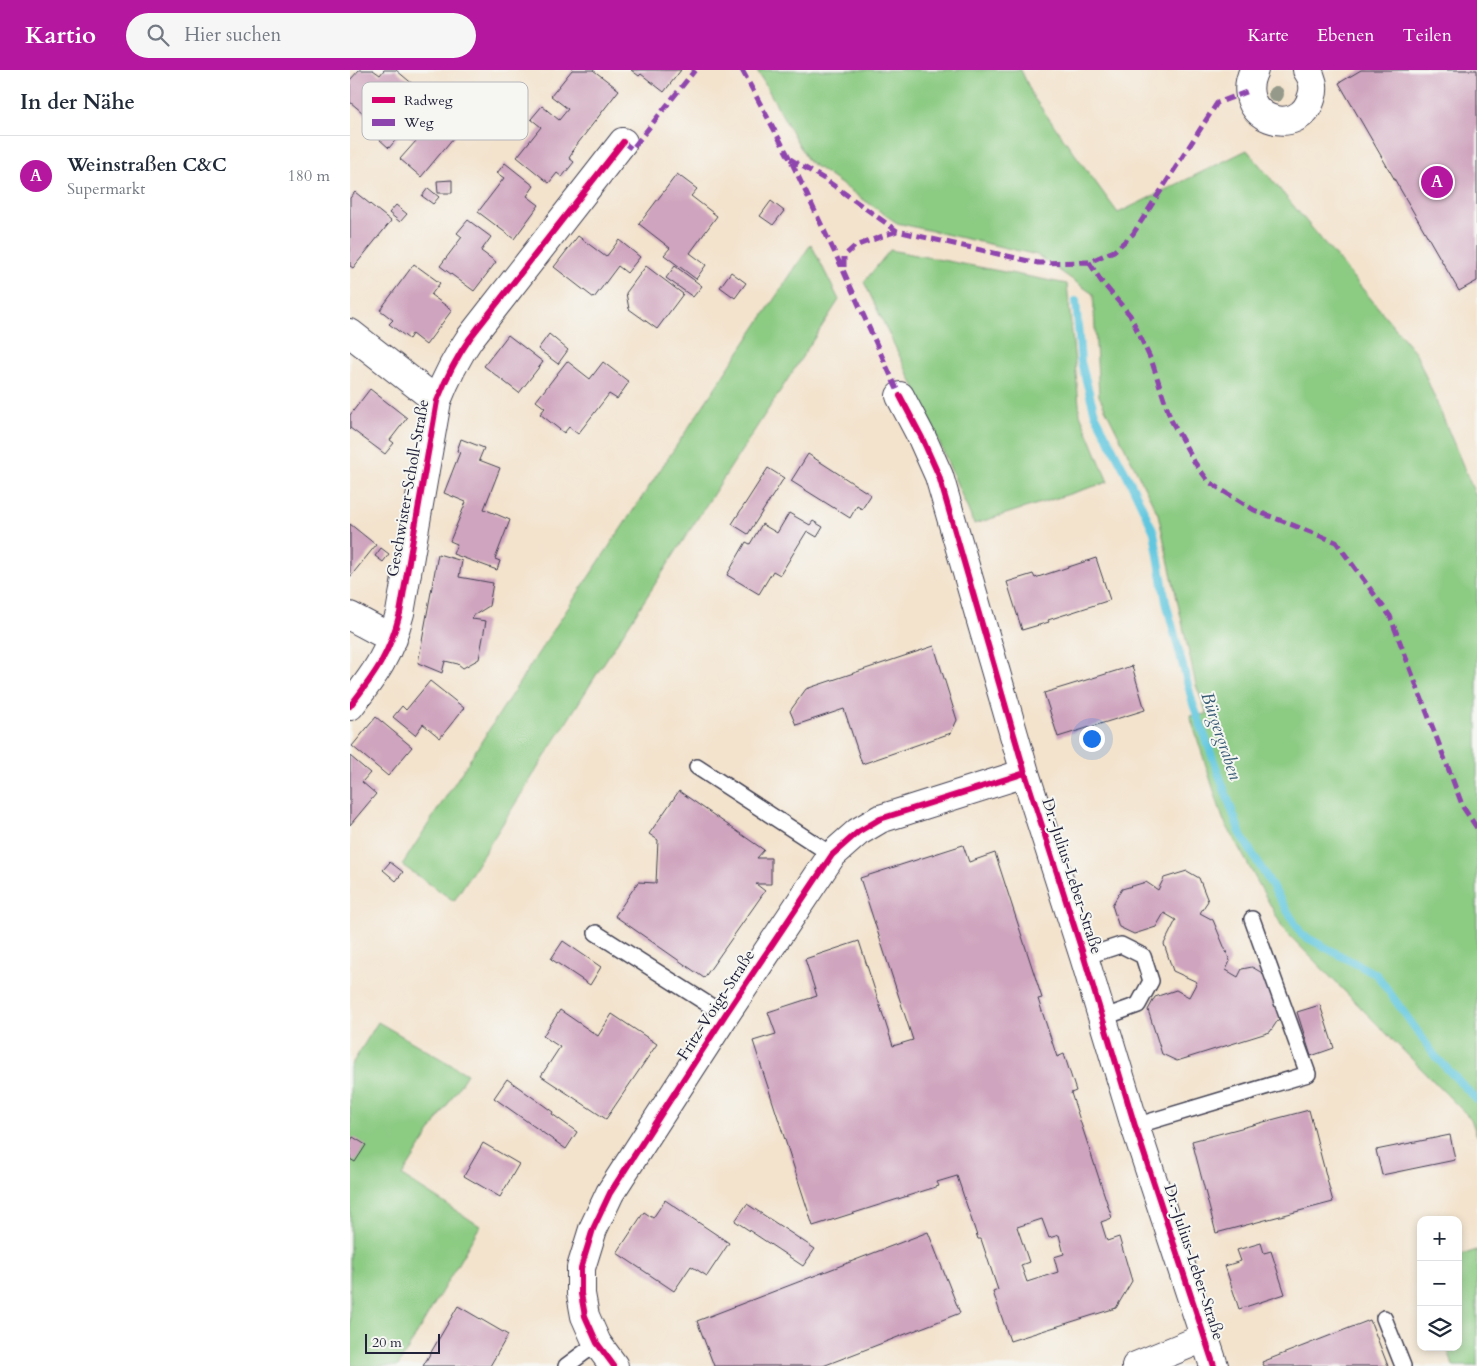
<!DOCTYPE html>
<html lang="de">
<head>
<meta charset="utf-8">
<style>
  body { margin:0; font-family:Cardo,serif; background:#f6f6f7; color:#1f2937 }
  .controls { position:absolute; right:15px; bottom:15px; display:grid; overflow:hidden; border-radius:10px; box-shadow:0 2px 8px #0003 }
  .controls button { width:45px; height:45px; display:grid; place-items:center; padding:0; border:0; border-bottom:1px solid #e0e1e3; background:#fff; color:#1f2937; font:25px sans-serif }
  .scale { position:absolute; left:15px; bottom:12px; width:75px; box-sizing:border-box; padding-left:5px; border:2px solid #22223b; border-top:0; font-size:14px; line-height:18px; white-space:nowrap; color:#22223b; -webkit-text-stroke:4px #f6f6f2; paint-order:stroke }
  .you { position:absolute; left:741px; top:668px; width:18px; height:18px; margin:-12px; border:4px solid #fff; border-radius:50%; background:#1a73e8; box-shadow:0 0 0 8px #1a73e833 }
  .badge { display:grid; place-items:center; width:32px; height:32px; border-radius:50%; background:#b5179e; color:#fff; font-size:16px; font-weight:700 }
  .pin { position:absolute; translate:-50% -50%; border:2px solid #fff; box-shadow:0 1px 5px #0006 }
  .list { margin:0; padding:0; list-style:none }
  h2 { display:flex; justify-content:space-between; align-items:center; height:65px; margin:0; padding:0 20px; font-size:21px }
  h2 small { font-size:16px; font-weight:400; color:#747a83 }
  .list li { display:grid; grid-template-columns:32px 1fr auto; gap:15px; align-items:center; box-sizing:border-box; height:80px; padding:0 20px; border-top:1px solid #e0e1e3 }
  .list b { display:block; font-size:19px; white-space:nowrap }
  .list p { margin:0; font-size:16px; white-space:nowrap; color:#747a83 }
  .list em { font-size:16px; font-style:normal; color:#747a83 }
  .icon { flex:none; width:28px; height:28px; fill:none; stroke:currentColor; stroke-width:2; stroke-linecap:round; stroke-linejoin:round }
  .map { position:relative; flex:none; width:1127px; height:1296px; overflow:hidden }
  header { display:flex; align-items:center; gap:30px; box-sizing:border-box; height:70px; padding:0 25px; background:#b5179e; color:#fff }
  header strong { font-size:24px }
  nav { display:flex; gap:28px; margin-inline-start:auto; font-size:18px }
  .search { width:350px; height:45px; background:#f6f6f7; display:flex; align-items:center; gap:12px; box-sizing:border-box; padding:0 18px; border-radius:28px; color:#747a83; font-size:19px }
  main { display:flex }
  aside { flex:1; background:#fff }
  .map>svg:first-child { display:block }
  .green { fill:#8bcb82; stroke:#56765e }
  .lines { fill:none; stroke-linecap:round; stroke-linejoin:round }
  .stream { stroke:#61c7df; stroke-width:8 }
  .building { fill:#cfa4be; fill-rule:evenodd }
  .service-casing { stroke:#413f51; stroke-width:18 }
  .minor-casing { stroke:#413f51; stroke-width:30 }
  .service { stroke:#fff; stroke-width:15 }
  .minor { stroke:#fff; stroke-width:28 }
  .quiet { stroke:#8e44ad; stroke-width:5; stroke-dasharray:10 5; stroke-linecap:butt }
  .cycleway-casing { stroke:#f6f6f2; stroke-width:9 }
  .cycleway { stroke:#d6006c; stroke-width:6 }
  .tree { fill:#94998a }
  .labels { text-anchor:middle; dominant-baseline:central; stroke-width:4; stroke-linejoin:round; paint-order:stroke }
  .street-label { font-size:16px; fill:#22223b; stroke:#f6f6f2 }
  .water-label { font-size:18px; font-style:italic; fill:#385c74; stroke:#f6f6f2 }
  .key { fill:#f6f6f2; stroke:#b6b6bb; stroke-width:1 }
  .key-label { font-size:14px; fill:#22223b }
</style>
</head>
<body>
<header>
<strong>Kartio</strong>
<div class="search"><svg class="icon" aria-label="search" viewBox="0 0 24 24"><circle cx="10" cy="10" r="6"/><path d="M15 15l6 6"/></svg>Hier suchen</div>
<nav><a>Karte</a><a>Ebenen</a><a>Teilen</a></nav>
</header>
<main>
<aside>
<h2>In der Nähe<small></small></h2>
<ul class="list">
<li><span class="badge">A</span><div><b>Weinstraßen C&amp;C</b><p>Supermarkt</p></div><em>180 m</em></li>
</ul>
</aside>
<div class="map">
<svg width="1127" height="1296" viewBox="0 0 1127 1296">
  <rect width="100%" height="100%" fill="#f6f6f2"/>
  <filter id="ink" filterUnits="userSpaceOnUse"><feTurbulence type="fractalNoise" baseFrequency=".02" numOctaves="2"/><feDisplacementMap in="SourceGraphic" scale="10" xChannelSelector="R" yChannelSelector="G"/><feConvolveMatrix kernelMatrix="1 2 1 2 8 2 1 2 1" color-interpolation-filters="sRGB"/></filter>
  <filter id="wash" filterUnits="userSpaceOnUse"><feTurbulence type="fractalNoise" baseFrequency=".0096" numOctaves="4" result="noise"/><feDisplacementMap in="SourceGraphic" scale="20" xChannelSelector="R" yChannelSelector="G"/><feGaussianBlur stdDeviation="1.12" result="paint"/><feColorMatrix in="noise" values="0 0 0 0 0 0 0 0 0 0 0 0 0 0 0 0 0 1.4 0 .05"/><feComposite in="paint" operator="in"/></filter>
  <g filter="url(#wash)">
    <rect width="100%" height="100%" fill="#f3e3cd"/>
    <path class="green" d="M 407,0 L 671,0 L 684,28 L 768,143 L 897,80 L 1066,283 L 1127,429 L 1127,1066 L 1121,1049 L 934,860 L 873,749 L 840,646 L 857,644 L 846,615 L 808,444 L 749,326 L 743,224 L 687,185 L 547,153 L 458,91 Z
      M 461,174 L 489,230 L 250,599 L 104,831 L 52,795 L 196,571 Z
      M 540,180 L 717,214 L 730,344 L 758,412 L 624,454 L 576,341 L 514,212 Z
      M 28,952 L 117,1004 L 52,1106 L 130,1156 L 48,1296 L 4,1296 L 0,1294 L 0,997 Z
      M 1127,1180 L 1127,1296 L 1103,1296 L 1097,1277 L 1108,1277 L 1108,1186 Z"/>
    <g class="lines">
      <path class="stream" d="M 726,231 L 731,292 L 745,344 L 778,407 L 804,462 L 816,532 L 843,634 L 891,765 L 952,865 L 1027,905 L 1085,986 L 1127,1030"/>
    </g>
    <g id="blocks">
      <path class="building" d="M 9,0 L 23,0 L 30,5 L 34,0 L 46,0 L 71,21 L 62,32 L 51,22 L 25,53 L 0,32 L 0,10 Z
        M 222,0 L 243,0 L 269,20 L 222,81 L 223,82 L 219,88 L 224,92 L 212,107 L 207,103 L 199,113 L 167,87 L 191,57 L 181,49 L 192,36 L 209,50 L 218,39 L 201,26 Z
        M 281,0 L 331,0 L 314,22 L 291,4 L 289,6 Z
        M 1011,0 L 1127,0 L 1127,211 L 1109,221 L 989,13 Z
        M 113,26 L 123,35 L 118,40 L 123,44 L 71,107 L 50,89 L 66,71 L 53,61 L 39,78 L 29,69 L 49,45 L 60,53 L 79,29 L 92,39 L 102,27 L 108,32 Z
        M 155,93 L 184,116 L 177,126 L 189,135 L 164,169 L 128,142 L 154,108 L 147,103 Z
        M 327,104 L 347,119 L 341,126 L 367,146 L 340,183 L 356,195 L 346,209 L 314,185 L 320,178 L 289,154 Z
        M 102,110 L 102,123 L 88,123 L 87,111 Z
        M 78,118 L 89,127 L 83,134 L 72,126 Z
        M 5,122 L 41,151 L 3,198 L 0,196 L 0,128 Z
        M 421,131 L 434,141 L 423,155 L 410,146 Z
        M 46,135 L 57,144 L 50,152 L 39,143 Z
        M 118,150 L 141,167 L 131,181 L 146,192 L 124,221 L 90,196 L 112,167 L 107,163 Z
        M 228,166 L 256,187 L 269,170 L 290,187 L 277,203 L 268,196 L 244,228 L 204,197 Z
        M 64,194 L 90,213 L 81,225 L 102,240 L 76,275 L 62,264 L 59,269 L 39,254 L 43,250 L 30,240 Z
        M 296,196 L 333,224 L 307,259 L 279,239 L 276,223 Z
        M 325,196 L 352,216 L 343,227 L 316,208 Z
        M 381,202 L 396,213 L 385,228 L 370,217 Z
        M 199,264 L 218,280 L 208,294 L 188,279 Z
        M 158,265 L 193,292 L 169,323 L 134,296 Z
        M 217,291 L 240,309 L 253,292 L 279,312 L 267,329 L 259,324 L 228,364 L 219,357 L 214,363 L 190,344 L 195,338 L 186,331 Z
        M 20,319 L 57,348 L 40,370 L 44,373 L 35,384 L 0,358 L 0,345 Z
        M 111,369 L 134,378 L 129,390 L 150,398 L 134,439 L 160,450 L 145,489 L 150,491 L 147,500 L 103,484 L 107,474 L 100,471 L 116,432 L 94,423 L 110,382 L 107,381 Z
        M 458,384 L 521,425 L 512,439 L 507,436 L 500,448 L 441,411 Z
        M 418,398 L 434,408 L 398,464 L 382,454 Z
        M 439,443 L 460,455 L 463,451 L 473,457 L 467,467 L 457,461 L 430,505 L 423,501 L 409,524 L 377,505 L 396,472 L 400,474 L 412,454 L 427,463 Z
        M 0,454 L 26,475 L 0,507 Z
        M 31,478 L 39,484 L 33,492 L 25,486 Z
        M 88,484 L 112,491 L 109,507 L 143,513 L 139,536 L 123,546 L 122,549 L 136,551 L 129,589 L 113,598 L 108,594 L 95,591 L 92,603 L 68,593 Z
        M 746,488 L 760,530 L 698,550 L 699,552 L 672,560 L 657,512 L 683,504 L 685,508 Z
        M 584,576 L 607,650 L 601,663 L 512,694 L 494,639 L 446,655 L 440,641 L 456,619 Z
        M 782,596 L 795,640 L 708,667 L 694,623 Z
        M 80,611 L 114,638 L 90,668 L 73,654 L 65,665 L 43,647 L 52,636 L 56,640 Z
        M 26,647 L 62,677 L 38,706 L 2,676 Z
        M 0,686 L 20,703 L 12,712 L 26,724 L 0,755 Z
        M 329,721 L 414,780 L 407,788 L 421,788 L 421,814 L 406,814 L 415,821 L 354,908 L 265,846 L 288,812 L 306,813 L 308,770 L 299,764 Z
        M 613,775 L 619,792 L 645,783 L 692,928 L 688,929 L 707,987 L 714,984 L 726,1021 L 721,1023 L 762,1148 L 751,1152 L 757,1171 L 769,1167 L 782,1211 L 766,1238 L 660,1271 L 643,1222 L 648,1220 L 631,1169 L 628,1169 L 607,1106 L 587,1112 L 589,1116 L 463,1156 L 403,971 L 426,964 L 418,942 L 467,926 L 455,889 L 509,871 L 543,976 L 563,970 L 510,808 ZM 692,1149 L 699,1168 L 709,1165 L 714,1184 L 704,1187 L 708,1202 L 677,1212 L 671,1195 L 679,1192 L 667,1157 Z
        M 40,792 L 53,802 L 46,811 L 33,800 Z
        M 837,801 L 849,808 L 858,831 L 850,843 L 863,850 L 880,891 L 876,900 L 888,907 L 892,899 L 902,897 L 914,904 L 930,947 L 920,962 L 827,991 L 812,984 L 798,940 L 805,927 L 826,920 L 839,927 L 847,912 L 823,901 L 814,874 L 826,850 L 814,843 L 806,857 L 784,864 L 769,857 L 762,835 L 772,819 L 796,812 L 808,820 L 814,808 Z
        M 213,871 L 251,897 L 240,915 L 201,889 Z
        M 970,935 L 984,978 L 961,986 L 947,942 Z
        M 210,940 L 248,966 L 262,944 L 307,974 L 256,1049 L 191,1006 L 210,977 L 193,966 Z
        M 157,1009 L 203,1042 L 202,1044 L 227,1062 L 216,1079 L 144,1028 Z
        M 959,1040 L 983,1132 L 866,1163 L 842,1071 Z
        M 1100,1065 L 1105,1090 L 1032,1105 L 1026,1080 Z
        M 3,1067 L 16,1075 L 5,1092 L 0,1089 L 0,1072 Z
        M 133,1073 L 169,1094 L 150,1127 L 114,1106 Z
        M 315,1130 L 379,1173 L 357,1206 L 341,1196 L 324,1221 L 267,1183 L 294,1142 L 303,1148 Z
        M 397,1134 L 465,1179 L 453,1196 L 385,1151 Z
        M 578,1162 L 610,1243 L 473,1296 L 364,1296 L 347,1251 Z
        M 911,1173 L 914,1183 L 921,1181 L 935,1224 L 889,1239 L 875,1196 L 891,1191 L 887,1180 Z
        M 108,1236 L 158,1265 L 140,1296 L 73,1296 Z
        M 1020,1250 L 1038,1296 L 914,1296 L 912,1292 Z"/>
    </g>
  </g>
  <g filter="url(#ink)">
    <use href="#blocks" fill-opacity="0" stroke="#413f51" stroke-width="1"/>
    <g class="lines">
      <g class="service-casing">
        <path id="service" d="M 347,697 L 482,785
          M 246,863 L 375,945
          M 734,887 L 771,875 L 793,886 L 801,911 L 788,935 L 752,948
          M 785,1056 L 958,1004 L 902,849
          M 1034,1248 L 1053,1296
          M 216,1296 L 247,1273"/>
      </g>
      <g class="minor-casing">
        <path id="minor" d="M 904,0 C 881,48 950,72 962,26 C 965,17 962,7 957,0
          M 0,263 L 87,331
          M 550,326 L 572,368 L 589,406 L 675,703 L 734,887 L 785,1056 L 864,1296
          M 0,546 L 43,569
          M 0,636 C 26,603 39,585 50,543 L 87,331 C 96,308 106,288 120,268 L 273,72
          M 264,1296 L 247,1273 L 235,1246 L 231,1224 L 231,1198 L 243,1159 L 260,1123 L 375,945 L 482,785 L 508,762 L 530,749 L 675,703
          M 786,1296 L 854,1268"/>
      </g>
      <use href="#service" class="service"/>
      <use href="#minor" class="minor"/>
      <path class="quiet" d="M 392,0 L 440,89 L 493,200 L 550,326
        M 273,72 L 282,79 L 345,0
        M 440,89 L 476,110 L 547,161 L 688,193 L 739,192 L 764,181 L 783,164 L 867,33 L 899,21
        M 739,192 L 751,211 L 780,245 L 802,292 L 821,350 L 845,393 L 859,412 L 904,440 L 986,472 L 1040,546 L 1113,737 L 1127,758
        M 494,197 L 494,186 L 505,176 L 547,161"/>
      <g class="cycleway-casing">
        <path id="cycleway" d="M 550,326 L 572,368 L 589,406 L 675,703 L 734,887 L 785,1056 L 864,1296
          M 0,636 C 26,603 39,585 50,543 L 87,331 C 96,308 106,288 120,268 L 273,72
          M 264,1296 L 247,1273 L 235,1246 L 231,1224 L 231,1198 L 243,1159 L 260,1123 L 375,945 L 482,785 L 508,762 L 530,749 L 675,703"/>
      </g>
      <use href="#cycleway" class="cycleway"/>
    </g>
    <circle class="tree" cx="926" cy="24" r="8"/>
  </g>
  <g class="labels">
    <g class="street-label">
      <text transform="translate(58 418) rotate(-80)">Geschwister-Scholl-Straße</text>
      <text transform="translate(722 806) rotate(72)">Dr.-Julius-Leber-Straße</text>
      <text transform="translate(366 935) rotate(-57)">Fritz-Voigt-Straße</text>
      <text transform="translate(844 1192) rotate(72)">Dr.-Julius-Leber-Straße</text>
    </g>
    <g class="water-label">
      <text transform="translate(871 666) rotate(71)">Bürgergraben</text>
    </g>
  </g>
  <rect x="12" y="12" width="166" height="58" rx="8" class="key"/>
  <rect x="22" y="27" width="23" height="6" fill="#d6006c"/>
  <rect x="22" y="49" width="23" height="7" fill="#8e44ad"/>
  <g class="key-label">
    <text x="54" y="35">Radweg</text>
    <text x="54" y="57">Weg</text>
  </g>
</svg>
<div class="controls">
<button>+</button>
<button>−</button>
<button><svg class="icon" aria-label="layers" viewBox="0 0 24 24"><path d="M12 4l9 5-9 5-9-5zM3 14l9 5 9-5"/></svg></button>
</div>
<div class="scale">20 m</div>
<div class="you"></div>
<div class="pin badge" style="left:1087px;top:112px">A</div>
</div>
</main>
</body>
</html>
